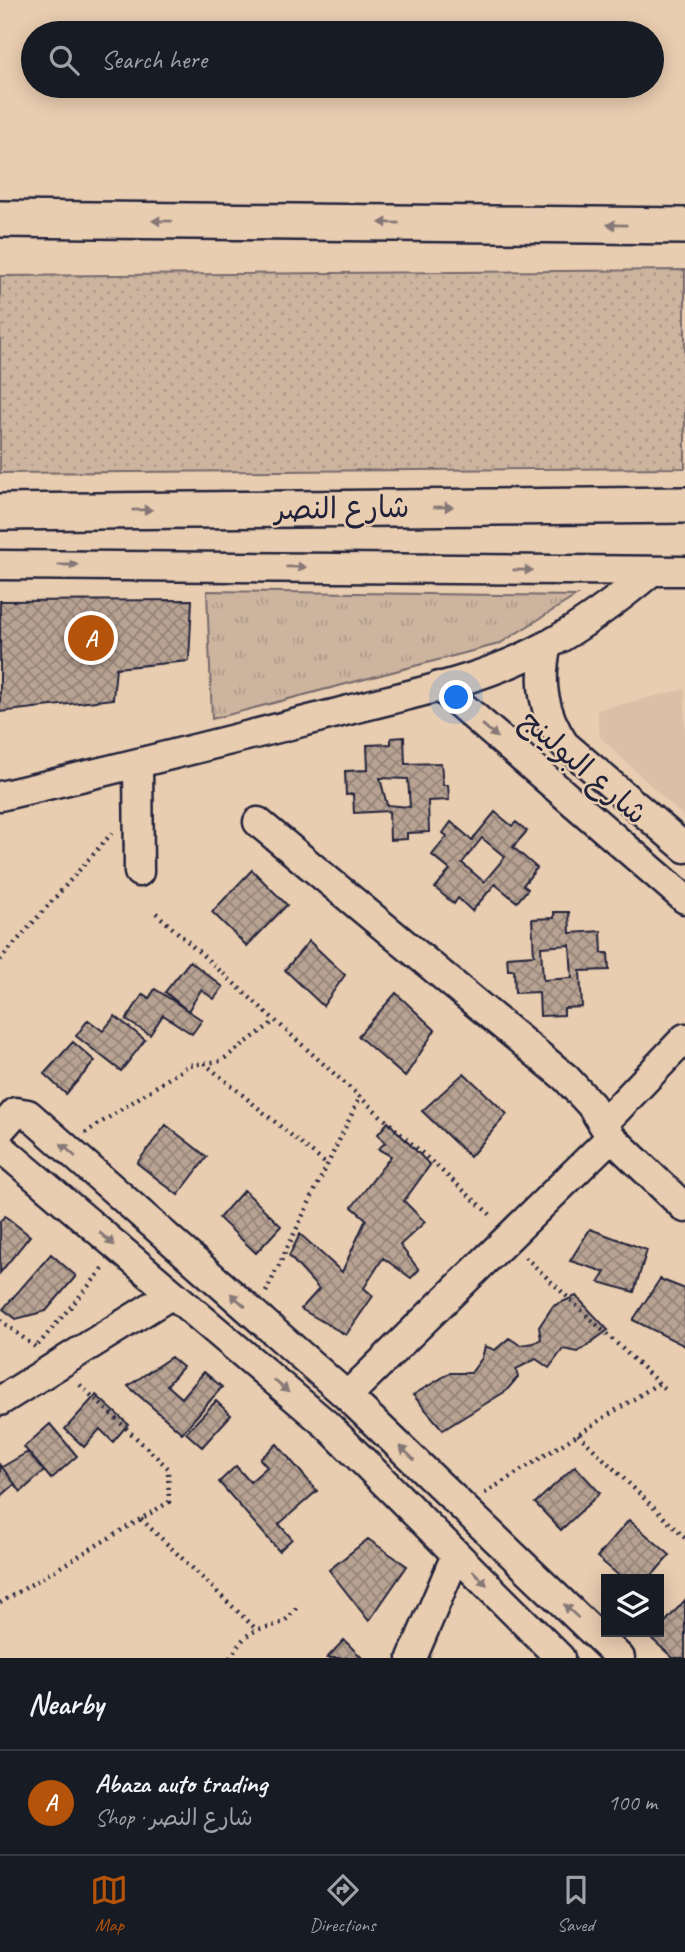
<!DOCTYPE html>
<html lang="en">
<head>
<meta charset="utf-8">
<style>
  body { margin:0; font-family:Caveat,"Playpen Sans Arabic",sans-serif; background:#20242c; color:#f1f3f6 }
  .controls { position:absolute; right:21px; bottom:21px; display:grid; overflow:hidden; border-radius:0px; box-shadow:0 4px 18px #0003 }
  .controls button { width:63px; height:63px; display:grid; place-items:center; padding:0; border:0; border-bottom:2px solid #363941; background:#171b24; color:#f1f3f6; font:35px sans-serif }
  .you { position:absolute; left:457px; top:698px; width:24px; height:24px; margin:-18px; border:5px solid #fff; border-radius:50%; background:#1a73e8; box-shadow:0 0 0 10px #1a73e833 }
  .badge { display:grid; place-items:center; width:46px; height:46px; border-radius:50%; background:#b45309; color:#fff; font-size:23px; font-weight:700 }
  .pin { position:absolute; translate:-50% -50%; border:4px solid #fff; box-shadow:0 2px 7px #0006 }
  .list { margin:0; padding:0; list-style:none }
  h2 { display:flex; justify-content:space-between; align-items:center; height:91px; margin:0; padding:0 28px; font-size:30px }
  h2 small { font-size:23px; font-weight:400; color:#9ea1a6 }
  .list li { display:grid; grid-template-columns:46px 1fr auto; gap:21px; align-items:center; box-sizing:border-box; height:105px; padding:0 28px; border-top:2px solid #363941 }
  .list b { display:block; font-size:26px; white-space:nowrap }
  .list p { margin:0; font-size:23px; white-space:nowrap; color:#9ea1a6 }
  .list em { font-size:23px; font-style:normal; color:#9ea1a6 }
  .icon { flex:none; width:38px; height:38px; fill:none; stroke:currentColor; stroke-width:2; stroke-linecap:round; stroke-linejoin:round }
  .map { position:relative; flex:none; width:685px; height:1658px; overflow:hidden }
  .search { position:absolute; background:#171b24; box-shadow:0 4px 18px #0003; left:21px; right:21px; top:21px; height:77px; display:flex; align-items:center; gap:18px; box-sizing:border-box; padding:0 24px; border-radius:38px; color:#9ea1a6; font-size:26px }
  .sheet { height:196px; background:#171b24 }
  nav { display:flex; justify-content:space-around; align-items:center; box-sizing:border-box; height:98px; border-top:2px solid #363941; background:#171b24; font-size:19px; color:#9ea1a6 }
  nav a { display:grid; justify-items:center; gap:4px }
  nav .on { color:#b45309 }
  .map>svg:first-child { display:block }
  .built { fill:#dac0a7 }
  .grass { fill:url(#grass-dots); stroke:#776b6d; stroke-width:2 }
  .park { fill:url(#park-tufts); stroke:#776b6d; stroke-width:2 }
  .building { fill:url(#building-cross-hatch); stroke:#22223b; stroke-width:2; fill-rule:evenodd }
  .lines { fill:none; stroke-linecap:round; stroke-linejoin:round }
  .minor-casing { stroke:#22223b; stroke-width:33 }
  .major-casing { stroke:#22223b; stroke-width:40 }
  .path { stroke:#22223b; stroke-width:4.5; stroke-dasharray:2 5; stroke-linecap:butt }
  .minor { stroke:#e9cdb0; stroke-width:28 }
  .major { stroke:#e9cdb0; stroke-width:35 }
  .oneway { fill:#867876 }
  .labels { text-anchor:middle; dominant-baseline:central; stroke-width:5; stroke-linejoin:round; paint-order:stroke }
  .street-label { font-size:30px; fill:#22223b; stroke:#e9cdb0 }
</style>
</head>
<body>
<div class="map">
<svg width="685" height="1658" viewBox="0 0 685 1658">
  <defs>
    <pattern id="grass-dots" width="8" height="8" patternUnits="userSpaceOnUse" patternTransform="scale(1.75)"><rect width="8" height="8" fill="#ccb49f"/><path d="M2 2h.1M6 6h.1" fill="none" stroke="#af9a8a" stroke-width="1.8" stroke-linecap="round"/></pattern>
    <pattern id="park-tufts" width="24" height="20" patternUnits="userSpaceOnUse" patternTransform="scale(1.75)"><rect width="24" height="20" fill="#ccb49f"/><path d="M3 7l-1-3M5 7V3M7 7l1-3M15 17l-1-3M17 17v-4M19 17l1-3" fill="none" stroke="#af9a8a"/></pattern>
    <pattern id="building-cross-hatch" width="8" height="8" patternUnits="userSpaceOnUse" patternTransform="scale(1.75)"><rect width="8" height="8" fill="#b8a393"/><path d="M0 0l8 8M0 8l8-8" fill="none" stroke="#958479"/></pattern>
  </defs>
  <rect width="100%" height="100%" fill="#e9cdb0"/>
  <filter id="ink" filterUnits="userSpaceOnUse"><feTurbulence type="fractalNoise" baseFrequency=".0143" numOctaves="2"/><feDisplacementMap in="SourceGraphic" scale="14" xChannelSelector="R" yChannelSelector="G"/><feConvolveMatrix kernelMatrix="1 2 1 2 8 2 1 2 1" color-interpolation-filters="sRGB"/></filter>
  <g filter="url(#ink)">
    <path class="built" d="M 685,689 L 685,818 L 600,737 L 597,710 Z"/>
    <path class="grass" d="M 685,270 L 685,468 L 0,473 L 0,276 Z"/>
    <path class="park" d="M 207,591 L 576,596 L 499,644 L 212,719 Z"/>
    <path class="building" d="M 192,600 L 189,661 L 116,668 L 113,699 L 0,712 L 0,601 Z
      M 404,737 L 405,764 L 441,763 L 443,785 L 448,785 L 449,800 L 428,801 L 429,832 L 407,833 L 407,839 L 390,840 L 389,811 L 354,813 L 353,794 L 346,795 L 345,771 L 368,770 L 367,745 L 391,744 L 391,738 ZM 380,778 L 408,779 L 410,807 L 387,805 Z
      M 495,812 L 512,826 L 516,822 L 527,831 L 513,847 L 537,868 L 523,885 L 528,889 L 517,902 L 495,884 L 472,911 L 458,898 L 454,904 L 435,888 L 450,870 L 432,855 L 447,836 L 443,833 L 451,822 L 472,840 ZM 482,838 L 505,857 L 484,882 L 462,863 Z
      M 252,870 L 287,905 L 247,946 L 212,912 Z
      M 554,912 L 569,912 L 570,933 L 601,931 L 602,953 L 608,953 L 609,970 L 580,971 L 582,1007 L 564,1008 L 564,1015 L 540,1016 L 539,992 L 515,993 L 514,970 L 508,970 L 507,957 L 534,955 L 532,919 L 554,918 ZM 570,945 L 572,978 L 543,980 L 541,947 Z
      M 309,941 L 345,975 L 323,1006 L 285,970 Z
      M 190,961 L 223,987 L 214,999 L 201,990 L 188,1011 L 165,992 Z
      M 155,989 L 202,1020 L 192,1034 L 163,1015 L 150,1035 L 126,1020 L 143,994 L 149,998 Z
      M 396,993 L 435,1030 L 405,1077 L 358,1036 Z
      M 115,1016 L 145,1040 L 121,1071 L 76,1036 L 88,1020 L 103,1031 Z
      M 73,1042 L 95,1061 L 66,1094 L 44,1074 Z
      M 464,1073 L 507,1114 L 470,1157 L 422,1111 Z
      M 388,1122 L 430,1165 L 404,1201 L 425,1222 L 400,1245 L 419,1270 L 411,1278 L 383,1258 L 364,1288 L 373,1296 L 346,1335 L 301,1309 L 319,1289 L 289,1256 L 300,1234 L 342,1272 L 366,1219 L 352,1207 L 391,1156 L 378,1149 L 385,1143 L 378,1134 Z
      M 166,1125 L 207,1157 L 178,1195 L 137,1163 Z
      M 244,1190 L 281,1226 L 256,1253 L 219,1218 Z
      M 5,1216 L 30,1236 L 0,1273 L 0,1221 Z
      M 590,1229 L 647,1250 L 634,1292 L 599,1282 L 605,1272 L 570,1261 Z
      M 51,1254 L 76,1276 L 46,1311 L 16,1319 L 3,1309 Z
      M 660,1279 L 685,1289 L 685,1346 L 633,1320 Z
      M 576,1296 L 608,1330 L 578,1352 L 563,1349 L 549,1368 L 536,1359 L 516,1369 L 518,1377 L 506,1391 L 443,1430 L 413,1395 L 450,1373 L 471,1373 L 482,1358 L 485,1346 L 495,1350 L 509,1338 L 520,1345 L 534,1343 L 541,1339 L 539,1327 L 553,1306 Z
      M 171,1357 L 183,1367 L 167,1385 L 182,1398 L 204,1372 L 222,1387 L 182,1433 L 128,1386 Z
      M 96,1395 L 128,1424 L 113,1442 L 100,1429 L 84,1447 L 65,1429 Z
      M 216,1401 L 231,1415 L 202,1447 L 186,1433 Z
      M 50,1424 L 77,1456 L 51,1479 L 24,1447 Z
      M 277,1444 L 317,1491 L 279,1524 L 292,1539 L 279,1551 L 219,1482 L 236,1466 L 250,1482 L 267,1467 L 260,1459 Z
      M 28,1452 L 44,1471 L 21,1492 L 2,1467 Z
      M 0,1465 L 15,1484 L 0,1497 Z
      M 575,1466 L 600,1493 L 561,1530 L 535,1503 Z
      M 629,1520 L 670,1555 L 649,1579 L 623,1579 L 597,1557 Z
      M 368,1539 L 407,1566 L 369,1621 L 329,1570 Z
      M 685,1600 L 685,1658 L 673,1658 L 651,1638 L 659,1632 L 659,1629 Z
      M 344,1640 L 362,1658 L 327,1658 Z"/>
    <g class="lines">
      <g class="minor-casing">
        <path id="minor" d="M 0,565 L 685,571
          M 547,645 C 538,682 543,712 564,744 L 685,848
          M 439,686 L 685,899
          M 138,765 L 139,872
          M 0,796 C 114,770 227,741 341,712 C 410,694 485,680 548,645 C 585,624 620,598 652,571
          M 258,822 L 566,1078 L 591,1105 L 611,1137 L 685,1208
          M 603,1124 L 685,1038
          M 0,1130 L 16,1112 L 28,1114 L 347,1396 L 620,1658
          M 0,1147 L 327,1425 L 560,1658
          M 347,1396 L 611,1137
          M 0,1401 L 172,1294
          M 412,1658 L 456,1555"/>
      </g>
      <g class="major-casing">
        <path id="major" d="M 0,219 L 685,226
          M 0,512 L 685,505"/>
      </g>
      <path class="path" d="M 156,913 L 493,1217
        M 0,960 L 112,833
        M 204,1063 L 327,1165
        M 85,1133 L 180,1071 L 189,1065 L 221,1061 L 275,1021
        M 525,1257 L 666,1390
        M 266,1292 L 360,1097
        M 0,1320 L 38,1349
        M 38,1345 L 103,1269
        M 578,1434 L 685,1538
        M 485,1493 L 659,1383
        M 141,1519 L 257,1630
        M 0,1603 L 169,1502 L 168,1468 L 77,1382
        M 230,1658 C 235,1651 241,1640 248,1635 C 266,1622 283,1632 297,1606"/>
      <use href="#minor" class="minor"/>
      <use href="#major" class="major"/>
    </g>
    <defs><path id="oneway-solid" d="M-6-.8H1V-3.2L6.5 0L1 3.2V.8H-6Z" transform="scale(1.75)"/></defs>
    <g class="oneway">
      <use href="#oneway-solid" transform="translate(162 221) rotate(-179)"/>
      <use href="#oneway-solid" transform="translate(389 223) rotate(-179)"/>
      <use href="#oneway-solid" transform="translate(617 225) rotate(-179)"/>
      <use href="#oneway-solid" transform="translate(443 507) rotate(-1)"/>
      <use href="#oneway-solid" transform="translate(142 510) rotate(-1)"/>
      <use href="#oneway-solid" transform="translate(68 565)"/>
      <use href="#oneway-solid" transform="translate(296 567) rotate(1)"/>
      <use href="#oneway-solid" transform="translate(523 570) rotate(1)"/>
      <use href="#oneway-solid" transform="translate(490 731) rotate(41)"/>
      <use href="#oneway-solid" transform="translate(68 1150) rotate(-138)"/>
      <use href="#oneway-solid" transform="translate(107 1239) rotate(41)"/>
      <use href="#oneway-solid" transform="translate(238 1300) rotate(-139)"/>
      <use href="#oneway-solid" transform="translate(281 1386) rotate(40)"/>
      <use href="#oneway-solid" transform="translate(407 1453) rotate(-136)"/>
      <use href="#oneway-solid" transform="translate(480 1578) rotate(45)"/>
      <use href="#oneway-solid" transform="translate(571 1611) rotate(-136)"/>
    </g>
  </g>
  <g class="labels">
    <g class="street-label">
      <text transform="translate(342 508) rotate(-1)">شارع النصر</text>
      <text transform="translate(584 767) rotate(41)">شارع البولينج</text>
    </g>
  </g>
</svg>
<div class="controls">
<button><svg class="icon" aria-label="layers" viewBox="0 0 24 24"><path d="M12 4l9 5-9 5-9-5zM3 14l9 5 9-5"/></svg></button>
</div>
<div class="you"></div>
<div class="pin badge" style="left:91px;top:638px">A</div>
<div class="search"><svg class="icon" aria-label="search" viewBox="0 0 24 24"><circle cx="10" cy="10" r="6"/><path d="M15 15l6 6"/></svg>Search here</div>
</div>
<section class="sheet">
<h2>Nearby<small></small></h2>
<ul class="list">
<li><span class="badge">A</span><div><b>Abaza auto trading</b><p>Shop · شارع النصر</p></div><em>100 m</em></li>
</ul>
</section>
<nav>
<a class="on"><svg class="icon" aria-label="map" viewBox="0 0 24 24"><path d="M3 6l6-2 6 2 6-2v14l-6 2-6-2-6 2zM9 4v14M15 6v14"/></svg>Map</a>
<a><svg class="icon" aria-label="directions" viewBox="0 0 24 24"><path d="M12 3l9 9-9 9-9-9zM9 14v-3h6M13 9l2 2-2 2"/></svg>Directions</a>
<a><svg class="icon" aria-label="saved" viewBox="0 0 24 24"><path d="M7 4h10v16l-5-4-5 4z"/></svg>Saved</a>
</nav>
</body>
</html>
